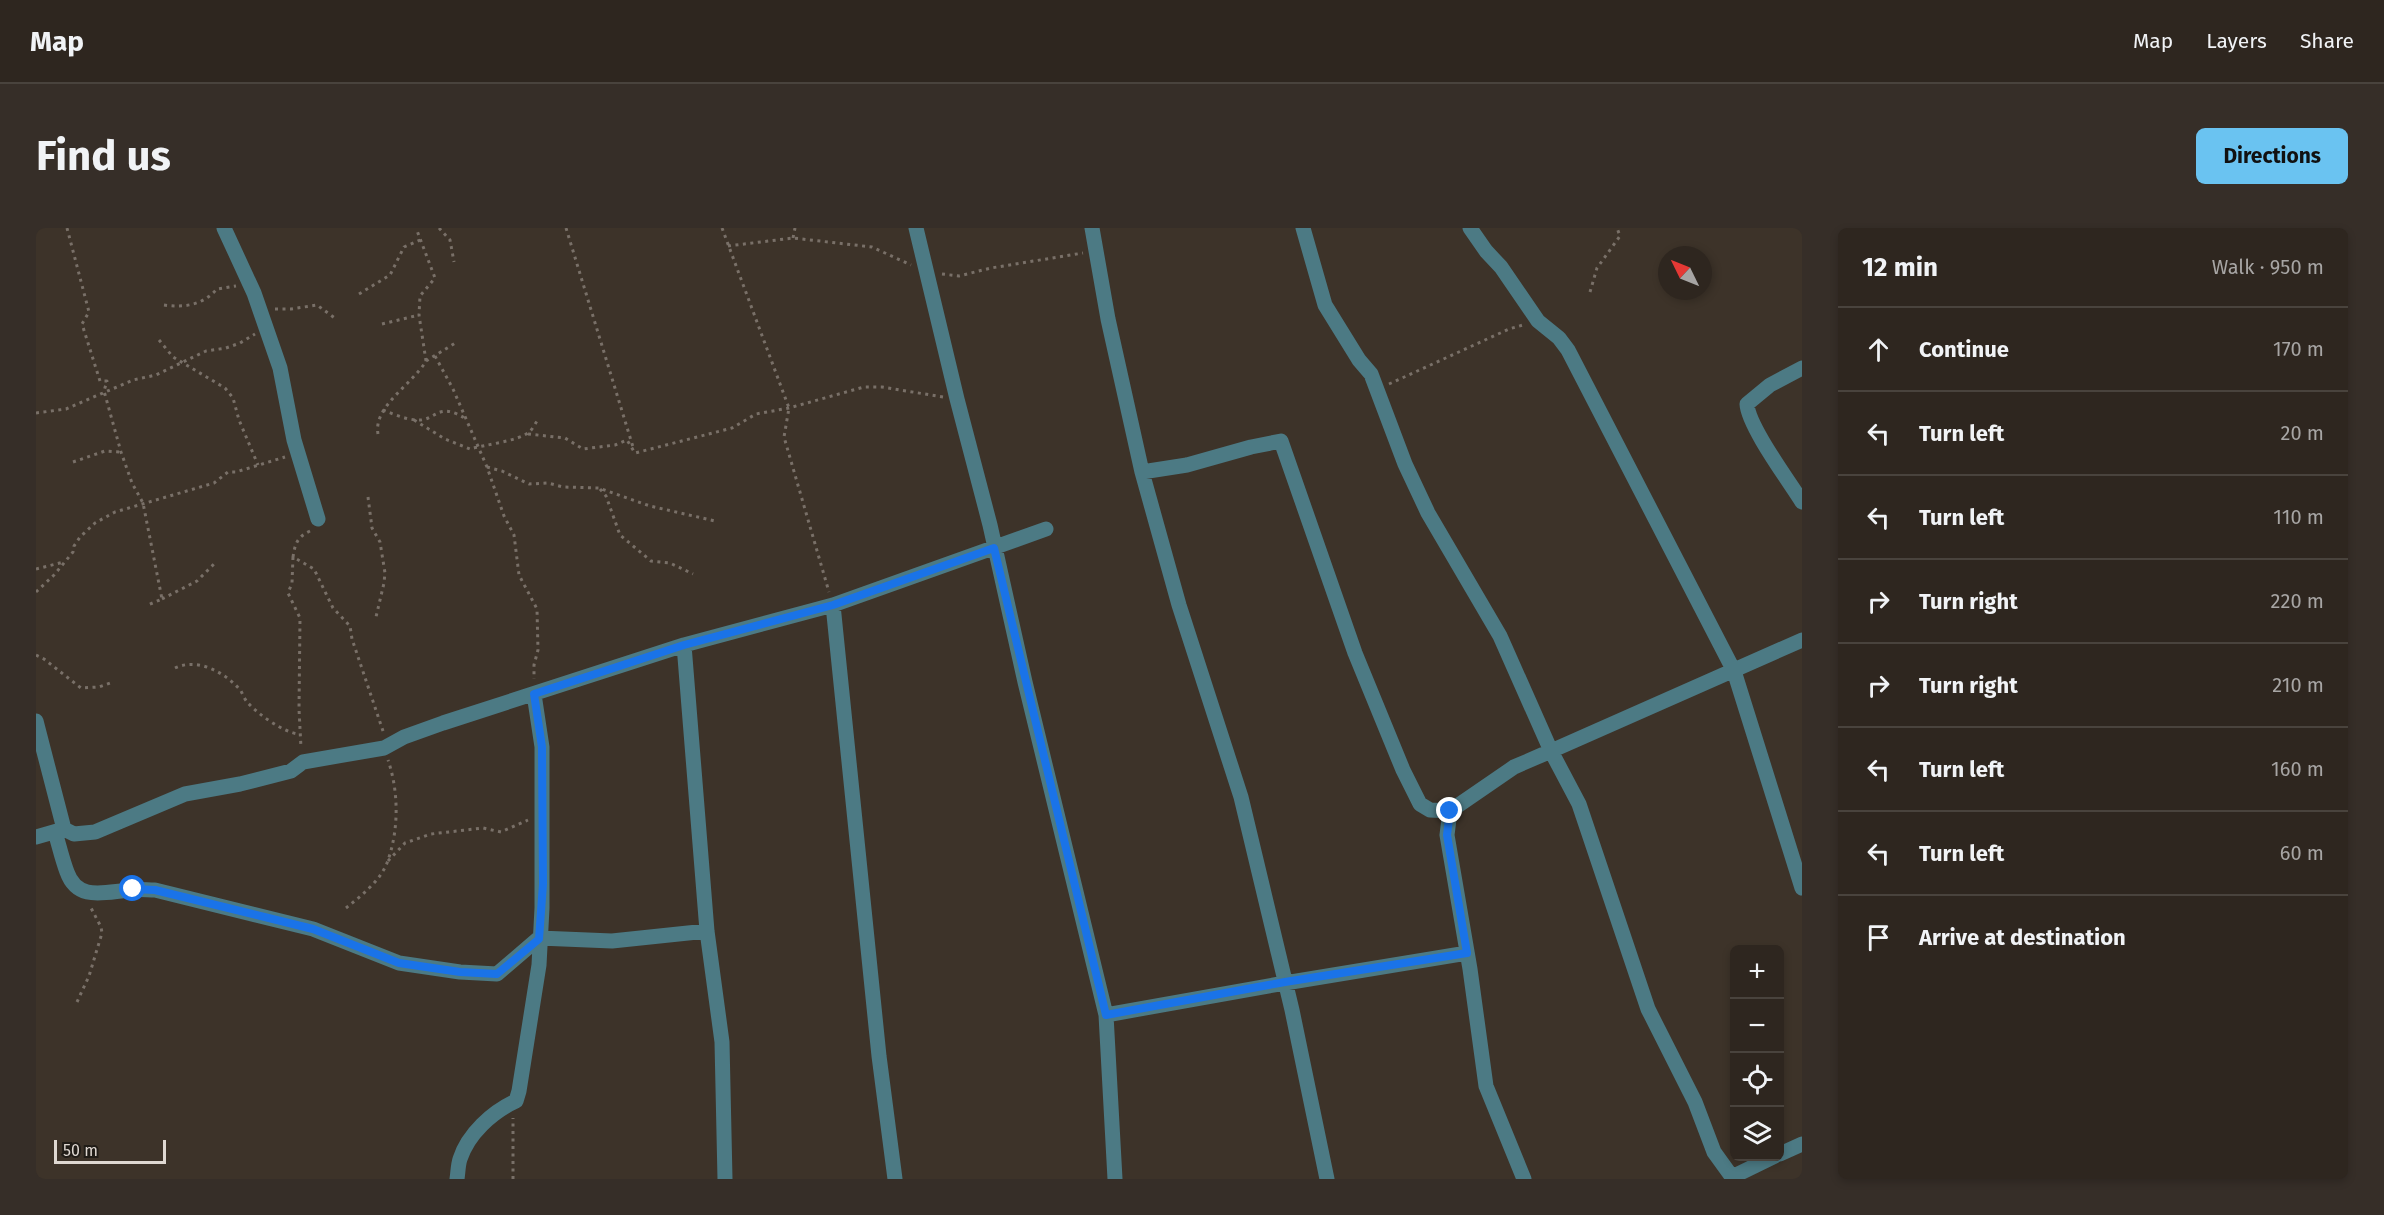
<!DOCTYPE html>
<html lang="en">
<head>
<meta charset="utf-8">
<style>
  body { margin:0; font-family:"Fira Sans",sans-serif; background:#362e28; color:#f1f3f6 }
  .controls { position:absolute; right:18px; bottom:18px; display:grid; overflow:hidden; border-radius:9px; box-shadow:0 3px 9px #0003 }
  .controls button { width:54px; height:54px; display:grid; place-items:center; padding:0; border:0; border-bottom:2px solid #49433d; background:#2e261f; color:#f1f3f6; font:30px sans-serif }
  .compass { position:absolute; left:1622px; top:18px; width:54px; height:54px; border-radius:50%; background:#2e261f; box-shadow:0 3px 9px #0003; rotate:313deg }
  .scale { position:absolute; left:18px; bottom:15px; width:112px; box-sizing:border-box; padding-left:6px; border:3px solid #dfd8d2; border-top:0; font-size:16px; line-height:21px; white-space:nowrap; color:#dfd8d2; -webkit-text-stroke:4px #201c17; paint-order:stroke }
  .stop { position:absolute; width:18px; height:18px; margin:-14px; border:4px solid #1a73e8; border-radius:50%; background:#fff }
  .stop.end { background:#1a73e8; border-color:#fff; box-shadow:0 2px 6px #0008 }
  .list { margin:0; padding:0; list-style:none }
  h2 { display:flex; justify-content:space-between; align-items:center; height:78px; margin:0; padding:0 24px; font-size:26px }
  h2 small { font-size:20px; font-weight:400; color:#a7a5a4 }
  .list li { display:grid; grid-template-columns:39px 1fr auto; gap:18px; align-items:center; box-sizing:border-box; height:84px; padding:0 24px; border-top:2px solid #49433d }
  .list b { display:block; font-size:22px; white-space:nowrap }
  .list em { font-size:20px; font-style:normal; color:#a7a5a4 }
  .icon { flex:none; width:33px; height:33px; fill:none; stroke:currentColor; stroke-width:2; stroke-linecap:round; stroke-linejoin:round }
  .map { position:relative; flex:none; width:1766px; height:951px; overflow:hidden; border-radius:9px }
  header { display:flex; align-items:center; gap:36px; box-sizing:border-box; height:84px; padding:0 30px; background:#2e261f; border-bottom:2px solid #49433d }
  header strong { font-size:28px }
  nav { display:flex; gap:33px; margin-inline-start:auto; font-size:21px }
  .intro { display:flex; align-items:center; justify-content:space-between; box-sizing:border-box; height:144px; padding:0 36px }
  h1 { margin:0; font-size:42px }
  .button { padding:15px 27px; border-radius:9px; background:#6ac3f1; color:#111; font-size:21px; font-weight:700 }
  main { display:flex; gap:36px; padding:0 36px }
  aside { flex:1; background:#2e261f; border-radius:9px; box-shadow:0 3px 9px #0003 }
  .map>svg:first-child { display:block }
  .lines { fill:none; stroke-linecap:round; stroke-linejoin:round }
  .path { stroke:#797068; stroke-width:3; stroke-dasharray:3 4.5; stroke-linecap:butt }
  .minor { stroke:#4c7a84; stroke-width:15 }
  .route { stroke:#1a73e8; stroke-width:8 }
</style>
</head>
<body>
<header>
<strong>Map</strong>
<nav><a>Map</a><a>Layers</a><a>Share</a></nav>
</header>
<div class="intro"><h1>Find us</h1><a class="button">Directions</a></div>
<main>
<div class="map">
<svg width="1766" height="951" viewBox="0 0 1766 951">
  <rect width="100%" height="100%" fill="#3d3329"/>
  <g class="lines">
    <path class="path" d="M 31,0 L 53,84 L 46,96 L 64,153 L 71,153 L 68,163 L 85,224 L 96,255 L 107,275 L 126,371 L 112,377
      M 403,0 L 414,12 L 418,34
      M 530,0 L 597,219
      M 686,0 L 753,180 L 748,209 L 793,364
      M 757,10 L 759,0
      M 692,18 L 757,10 L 836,19 L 875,37
      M 906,46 L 923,48 L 955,40 L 1047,25
      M 1554,64 L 1561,40 L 1584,8 L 1581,0
      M 323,66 L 354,47 L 368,19 L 384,12
      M 128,77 C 148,80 167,77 181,61 L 200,58
      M 239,81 L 255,81 L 281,77 L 300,91
      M 346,96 L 383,87
      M 123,112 L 137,129 L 189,160 L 197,170 L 203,192 L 222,237
      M 399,128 L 417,161 L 451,239 L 468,288 L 478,307 L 483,347 L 501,381 L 502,422 L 498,437 L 498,451
      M 390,133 L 421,114
      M 1353,156 L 1473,101 L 1487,97
      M 347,182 C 357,186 369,191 380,192 C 400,194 401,172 430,191
      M 0,185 L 30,181 L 97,152 L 120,147 L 170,123 L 190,120 L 204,115 L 219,106
      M 378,192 L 409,211 L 434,221 C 447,217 483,213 493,204 C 496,202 499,196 501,193
      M 342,206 C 337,178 377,156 390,133 L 383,87 L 384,68 L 399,50 L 380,0
      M 492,206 L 529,210 L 547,221 L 579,217 L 591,212 L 599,225 L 696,200 L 720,186 L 753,180 L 828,159 L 846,159 L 907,169
      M 37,234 L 69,223 L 85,224
      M 451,239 L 466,243 L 493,256 L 512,255 L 527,259 L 563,260 L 614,278 L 679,293
      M 564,261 L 570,268 L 584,307 L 615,333 L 634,335 L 657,346
      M 332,269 L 336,300 L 344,314 L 349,345 L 348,355 L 340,389
      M 274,303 C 261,309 259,316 257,329 L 278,341 L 297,380 L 314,398 L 316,411 L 348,506
      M 257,329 L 256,355 L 252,365 L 264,390 L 263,481 L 265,520
      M 0,341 L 28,334
      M 0,364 L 18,347 L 37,324 L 38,318 L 44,309 L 59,295 L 79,284 L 178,255 L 192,244 L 200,244 L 249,229
      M 126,371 L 161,353 L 179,335
      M 0,427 L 8,431 L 45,460 L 63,459 L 77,454
      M 139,440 C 162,429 190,445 205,463 C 207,467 209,472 212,475 C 222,486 248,505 263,506
      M 352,633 L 369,615 L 395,606 L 447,600 L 465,604 L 492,592
      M 310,680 C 325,668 344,653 351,635 C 363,603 363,564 352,532
      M 41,774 L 53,748 L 66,705 L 65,699 L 54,678
      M 477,951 L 477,890"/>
    <path class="minor" d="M 188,0 L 218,65 L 244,140 L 258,212 L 282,291
      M 880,0 L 921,171 L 954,297 L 989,454 L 1070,787 L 1079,951
      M 1056,0 L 1072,91 L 1106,244 L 1143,377 L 1205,569 L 1256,782 L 1291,951
      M 1267,0 L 1289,77 L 1323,132 L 1335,146 L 1369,236 L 1392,285 L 1464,408 L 1515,523 L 1766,412
      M 1434,0 L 1450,23 L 1465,39 L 1502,93 L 1523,110 L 1532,122 L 1698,443 L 1766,660
      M 1766,140 L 1734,157 L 1711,176 C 1712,198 1753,253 1766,274
      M 1106,244 L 1151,237 L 1215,219 L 1245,213 L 1319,425 L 1367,542 L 1384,576 L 1394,582 L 1414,583 L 1478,539 L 1515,523 L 1543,576 L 1612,781 L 1659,874 L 1678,924 L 1696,949 L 1739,928
      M 797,377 L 843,828 L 859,951
      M 648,417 L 671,703 L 686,814 L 689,951
      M 0,493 L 28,601
      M 1414,583 L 1411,607 L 1434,741 L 1450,858 L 1488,951
      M 19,604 C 23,617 26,631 31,644 C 42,675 71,663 96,662 C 103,661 111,662 119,662 L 277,701 L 363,735 L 424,744 L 461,746 L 503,710 L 576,713 L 671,703
      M 0,609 L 28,601 L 38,606 L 59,604 L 149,566 L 204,556 L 255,543 L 267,534 L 348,520 L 368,509 L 407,495 L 648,417 L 797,377 L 1010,301
      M 1070,787 L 1249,755 L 1431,725
      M 1744,926 L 1766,916
      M 421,951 C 422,945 422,937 424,931 C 432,906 456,884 480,873 L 483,863 L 503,737 L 506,680 L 506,519 L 498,466"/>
  </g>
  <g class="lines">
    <path class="route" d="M 97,661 L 119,662 L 277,701 L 363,735 L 424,744 L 461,746 L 503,711 L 507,656 L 506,519 L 498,466 L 648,417 L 797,377 L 958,320 L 1070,787 L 1249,754 L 1431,725 L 1411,607 L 1414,583"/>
  </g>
</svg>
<div class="controls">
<button>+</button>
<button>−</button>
<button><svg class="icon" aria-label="locate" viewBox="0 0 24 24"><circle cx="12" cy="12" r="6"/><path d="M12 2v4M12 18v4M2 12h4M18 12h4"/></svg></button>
<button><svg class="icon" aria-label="layers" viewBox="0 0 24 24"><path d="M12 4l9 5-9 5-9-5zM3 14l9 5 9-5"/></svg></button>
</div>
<svg class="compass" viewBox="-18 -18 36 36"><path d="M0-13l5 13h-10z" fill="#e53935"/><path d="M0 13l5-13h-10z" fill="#a7a5a4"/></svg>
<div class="scale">50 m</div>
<div class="stop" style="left:97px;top:661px"></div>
<div class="stop end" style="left:1414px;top:583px"></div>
</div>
<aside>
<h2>12 min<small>Walk · 950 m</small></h2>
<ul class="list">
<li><svg class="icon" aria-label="ahead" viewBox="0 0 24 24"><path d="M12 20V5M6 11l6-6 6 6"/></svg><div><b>Continue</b></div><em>170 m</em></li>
<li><svg class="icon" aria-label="left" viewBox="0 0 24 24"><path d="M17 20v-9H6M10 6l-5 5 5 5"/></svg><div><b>Turn left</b></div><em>20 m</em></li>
<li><svg class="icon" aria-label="left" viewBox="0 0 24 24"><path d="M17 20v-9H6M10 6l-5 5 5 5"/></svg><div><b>Turn left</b></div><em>110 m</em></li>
<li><svg class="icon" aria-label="right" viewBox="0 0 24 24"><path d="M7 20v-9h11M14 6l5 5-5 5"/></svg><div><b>Turn right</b></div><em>220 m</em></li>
<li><svg class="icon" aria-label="right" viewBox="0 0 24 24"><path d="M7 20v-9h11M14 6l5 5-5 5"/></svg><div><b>Turn right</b></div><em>210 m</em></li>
<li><svg class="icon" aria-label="left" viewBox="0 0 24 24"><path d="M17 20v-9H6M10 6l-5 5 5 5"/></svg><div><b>Turn left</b></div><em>160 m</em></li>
<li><svg class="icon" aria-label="left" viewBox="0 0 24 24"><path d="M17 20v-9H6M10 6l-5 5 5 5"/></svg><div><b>Turn left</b></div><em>60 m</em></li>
<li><svg class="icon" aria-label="arrive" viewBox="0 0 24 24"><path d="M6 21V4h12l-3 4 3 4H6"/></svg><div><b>Arrive at destination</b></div></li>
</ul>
</aside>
</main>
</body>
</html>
